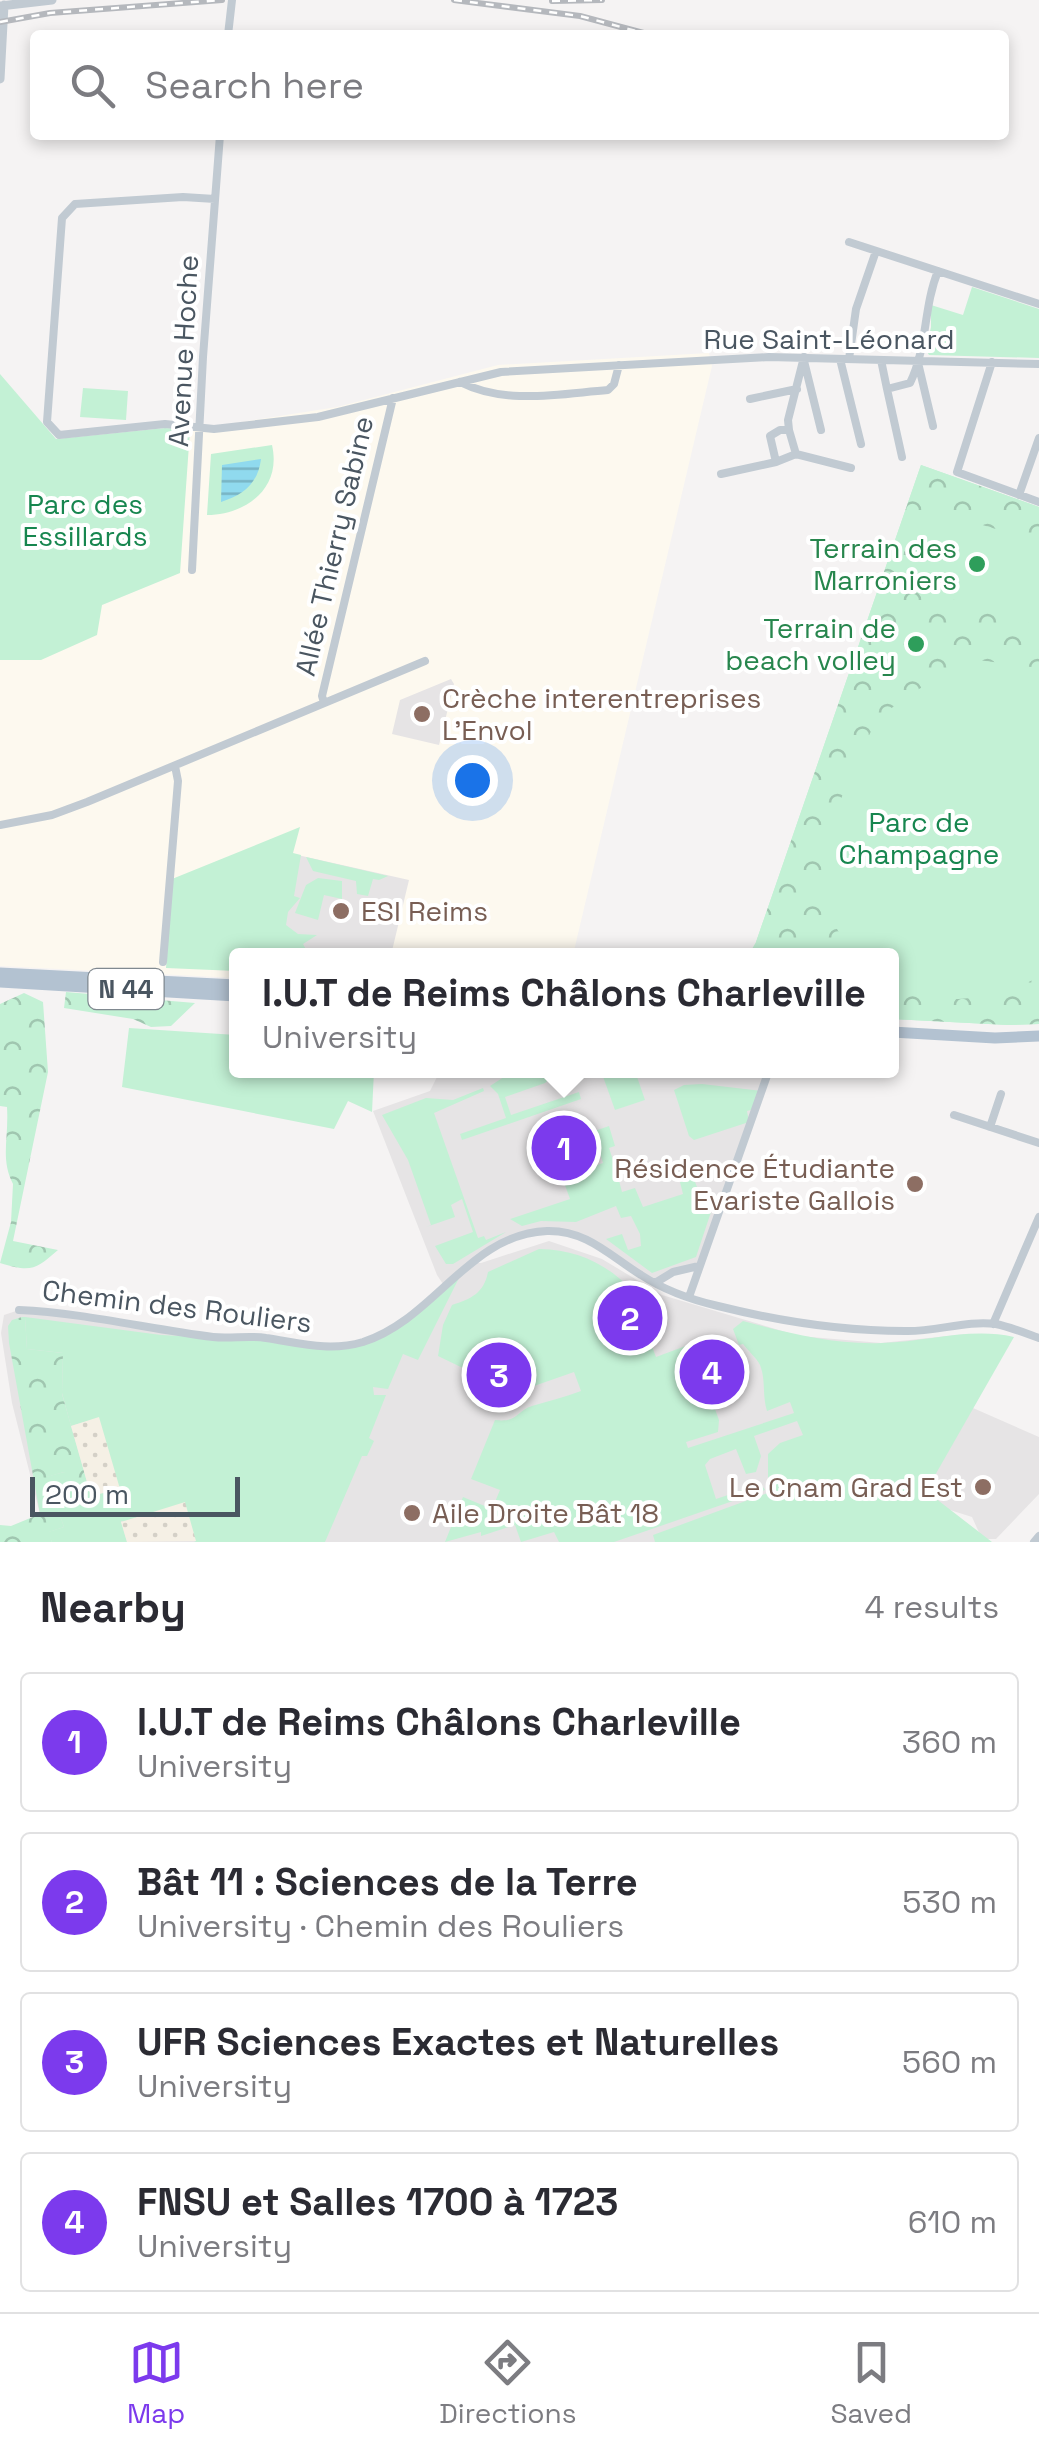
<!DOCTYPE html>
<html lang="en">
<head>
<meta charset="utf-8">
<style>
  body { margin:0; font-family:"Space Grotesk",sans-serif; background:#f2f2f3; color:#2b2b33 }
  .scale { position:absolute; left:30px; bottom:25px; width:210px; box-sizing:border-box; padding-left:10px; border:5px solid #4a5661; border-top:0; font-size:28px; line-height:35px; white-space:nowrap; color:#4a5661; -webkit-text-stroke:8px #fff; paint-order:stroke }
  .you { position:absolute; left:472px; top:780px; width:35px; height:35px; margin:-25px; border:8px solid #fff; border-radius:50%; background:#1a73e8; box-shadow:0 0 0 15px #1a73e833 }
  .badge { display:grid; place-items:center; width:65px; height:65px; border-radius:50%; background:#7c3aed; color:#fff; font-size:32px; font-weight:700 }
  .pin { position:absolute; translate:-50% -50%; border:5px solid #fff; box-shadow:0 2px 10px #0006 }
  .popup { position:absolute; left:229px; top:948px; width:670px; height:130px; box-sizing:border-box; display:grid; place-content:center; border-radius:10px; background:#fff; filter:drop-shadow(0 2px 8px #0005); font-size:32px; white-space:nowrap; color:#7c7c81 }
  .popup b { font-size:38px; color:#2b2b33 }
  .popup::after { content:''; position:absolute; left:50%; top:100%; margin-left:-20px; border:20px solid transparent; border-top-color:#fff }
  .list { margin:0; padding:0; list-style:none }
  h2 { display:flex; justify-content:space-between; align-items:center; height:130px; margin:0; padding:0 40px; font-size:42px }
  h2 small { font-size:32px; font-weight:400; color:#7c7c81 }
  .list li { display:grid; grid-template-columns:65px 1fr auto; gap:30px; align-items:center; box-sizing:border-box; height:140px; margin:0 20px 20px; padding:0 20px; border:2px solid #e1e1e2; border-radius:10px }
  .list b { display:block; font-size:38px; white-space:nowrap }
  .list p { margin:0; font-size:32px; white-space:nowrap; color:#7c7c81 }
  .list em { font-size:32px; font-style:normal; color:#7c7c81 }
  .icon { flex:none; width:55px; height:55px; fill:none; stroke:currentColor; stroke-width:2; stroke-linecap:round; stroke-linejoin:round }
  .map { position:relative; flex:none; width:1039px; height:1542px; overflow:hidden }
  .search { position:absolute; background:#fff; box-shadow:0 5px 15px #0003; left:30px; right:30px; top:30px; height:110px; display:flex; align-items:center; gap:25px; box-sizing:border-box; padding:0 35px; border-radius:10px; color:#7c7c81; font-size:38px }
  .sheet { height:770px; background:#fff }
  nav { display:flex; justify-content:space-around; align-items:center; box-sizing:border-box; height:140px; border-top:2px solid #e1e1e2; background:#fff; font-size:28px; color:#7c7c81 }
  nav a { display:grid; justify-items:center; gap:5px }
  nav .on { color:#7c3aed }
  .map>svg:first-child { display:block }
  .commercial { fill:#fdf9ef }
  .education { fill:#e6e4e5 }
  .green { fill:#c3f1d5 }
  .forest { fill:url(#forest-crowns) }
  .sand { fill:url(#sand-dots) }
  .water { fill:url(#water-rules) }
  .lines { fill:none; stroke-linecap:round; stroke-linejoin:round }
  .minor { stroke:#c1cad2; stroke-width:8 }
  .tertiary { stroke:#c1cad2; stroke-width:9 }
  .primary { stroke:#b3c2d1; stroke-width:11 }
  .rail-casing { stroke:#b5b8bd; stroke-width:6 }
  .rail { stroke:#fff; stroke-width:2.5; stroke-dasharray:8; stroke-linecap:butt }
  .leisure-dot { fill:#2e9e5b; stroke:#fff; stroke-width:4 }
  .education-dot { fill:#8d6e63; stroke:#fff; stroke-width:4 }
  .labels { text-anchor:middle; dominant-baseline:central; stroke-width:8; stroke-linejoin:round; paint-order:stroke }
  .shield { fill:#fff; stroke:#808990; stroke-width:2.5 }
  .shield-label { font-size:25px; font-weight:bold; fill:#4a5661 }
  .street-label { font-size:28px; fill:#4a5661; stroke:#fff }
  .park-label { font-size:28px; fill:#17864f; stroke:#fff }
  .leisure-label { font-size:28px; fill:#27864d; stroke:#fff; text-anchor:end }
  .education-label { font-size:28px; fill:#785e54; stroke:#fff; text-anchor:start }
</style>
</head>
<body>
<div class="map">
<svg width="1039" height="1542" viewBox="0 0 1039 1542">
  <defs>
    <pattern id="forest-crowns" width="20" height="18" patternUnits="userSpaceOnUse" patternTransform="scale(2.5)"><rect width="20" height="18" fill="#c3f1d5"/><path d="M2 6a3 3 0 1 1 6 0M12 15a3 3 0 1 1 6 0" fill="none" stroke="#a0c6b0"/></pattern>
    <pattern id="sand-dots" width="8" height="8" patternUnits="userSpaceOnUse" patternTransform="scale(2.5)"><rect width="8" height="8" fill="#f5f0e5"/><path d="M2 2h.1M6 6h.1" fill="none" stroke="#d4d0c7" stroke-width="1.8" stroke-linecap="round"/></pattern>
    <pattern id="water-rules" width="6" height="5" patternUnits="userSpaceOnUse" patternTransform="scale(2.5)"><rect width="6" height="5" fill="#90daee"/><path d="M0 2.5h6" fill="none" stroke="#78b4c4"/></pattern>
  </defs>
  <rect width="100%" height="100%" fill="#f5f3f3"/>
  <path class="commercial" d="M 709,353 L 712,366 L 573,955 L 236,956 L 236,978 L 0,966 L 0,660 L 41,660 L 102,605 L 179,573 L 190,430 L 337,407 L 498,365 Z"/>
  <path class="education" d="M 451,679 L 454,684 L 439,745 L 392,734 L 400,700 Z
    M 293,854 L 409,880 L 391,955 L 270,956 Z
    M 440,1071 L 769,1071 L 699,1266 L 686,1267 L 655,1283 L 574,1235 L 525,1234 L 473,1263 L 481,1263 L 549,1241 L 602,1259 L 662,1295 L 799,1336 L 881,1343 L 967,1334 L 1011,1338 L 973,1408 L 1039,1437 L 1039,1494 L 996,1539 L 982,1539 L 972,1517 L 950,1510 L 891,1542 L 52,1542 L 40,1514 L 12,1403 L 1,1333 L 4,1315 L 19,1310 L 211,1337 L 350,1345 L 386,1332 L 445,1287 L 437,1275 L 373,1111 L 430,1091 Z"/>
  <path class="green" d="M 972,287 L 1039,309 L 1039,358 L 929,355 L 926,350 L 931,327 L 931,305 L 963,315 Z
    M 0,374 L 56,439 L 165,428 L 190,430 L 180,573 L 102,605 L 97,635 L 41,660 L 0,660 Z
    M 83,388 L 128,391 L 126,420 L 80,417 Z
    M 272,445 C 282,488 246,515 207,515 L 211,454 Z
    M 921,465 L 1039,507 L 1039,1024 L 1008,1025 L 892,1019 L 892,956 L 748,956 L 756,942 Z
    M 300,827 L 293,853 L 301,855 L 294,896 L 300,898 L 288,912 L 286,925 L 298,934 L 317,935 L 303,944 L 308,953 C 282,951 264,955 236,956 L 236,971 L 166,968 L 172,879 Z
    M 306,857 L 388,876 L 379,880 L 373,879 L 368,896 L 357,894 L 356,881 L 313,871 Z
    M 318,878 L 342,881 L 342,899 L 324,895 L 318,920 L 295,913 L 306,885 Z
    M 129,1028 L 236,1035 L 236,1070 L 374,1071 L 372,1112 L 348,1101 L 334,1129 L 122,1087 Z
    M 513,1071 L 558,1071 L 545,1083 L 505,1097 L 511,1115 L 579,1092 L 581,1099 L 462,1140 L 460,1134 L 506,1118 L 498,1094 L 490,1086 Z
    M 601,1071 L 635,1071 L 645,1100 L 615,1110 Z
    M 702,1084 L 762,1091 L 754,1109 L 747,1111 L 749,1122 L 694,1140 L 689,1136 L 674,1090 L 684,1085 Z
    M 483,1088 L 484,1091 L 434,1113 L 478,1238 L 484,1236 L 486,1240 L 506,1232 L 453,1264 L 446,1264 L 435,1246 L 473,1232 L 462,1199 L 451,1205 L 455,1217 L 426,1227 L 431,1225 L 408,1160 L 382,1115 L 426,1098 L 453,1100 Z
    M 609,1126 L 615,1146 L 609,1148 L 614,1163 L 629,1161 L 634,1176 L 627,1178 L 624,1171 L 617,1173 L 622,1192 L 635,1188 L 643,1207 L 683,1194 L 678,1174 L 690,1169 L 704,1205 L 711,1212 L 696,1257 L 652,1273 L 606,1239 L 622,1234 L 628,1250 L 641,1246 L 640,1234 L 631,1216 L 621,1218 L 616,1206 L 576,1222 L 541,1221 L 522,1226 L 510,1219 L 570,1199 L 562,1177 L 603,1163 L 598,1147 L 591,1149 L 586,1134 Z
    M 539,1249 C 586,1250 617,1270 646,1306 L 638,1310 L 656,1357 L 691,1344 L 719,1420 L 718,1432 L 686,1442 L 688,1448 L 794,1413 L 790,1402 L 767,1411 C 762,1395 766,1380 760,1365 C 756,1357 748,1351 743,1344 L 739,1345 L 733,1329 L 743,1321 C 788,1333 835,1345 882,1343 C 927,1342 970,1327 1014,1337 L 926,1491 L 992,1542 L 655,1542 L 653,1535 L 773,1491 L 768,1477 L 768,1454 L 780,1443 L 803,1435 L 797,1421 L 754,1436 L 761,1456 L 756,1472 L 746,1474 L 736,1449 L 710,1459 L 705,1465 L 716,1499 L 761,1484 L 765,1490 L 614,1542 L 559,1542 L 554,1532 L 521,1542 L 515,1525 L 481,1536 L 481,1532 L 445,1542 L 463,1497 L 492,1509 L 500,1490 L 471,1479 L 495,1420 C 518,1423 516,1411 532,1406 C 548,1401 565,1397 581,1391 L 574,1372 L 534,1386 L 520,1378 L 498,1385 L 438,1356 L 443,1325 L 452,1305 C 471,1299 484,1293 488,1272 Z
    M 463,1270 L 418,1360 L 403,1354 L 388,1389 L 373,1387 L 374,1395 L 386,1395 L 369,1438 L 374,1441 L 367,1456 L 362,1456 L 325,1542 L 194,1542 L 196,1541 L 121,1521 L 127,1542 L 52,1542 L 48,1532 L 64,1527 L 46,1477 L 64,1472 L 91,1496 L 98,1418 L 71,1426 L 62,1393 L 63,1353 L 27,1349 L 25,1317 L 161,1335 L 350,1345 L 386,1332 Z"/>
  <path class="forest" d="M 921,465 L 1039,507 L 1039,542 L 933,510 L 909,586 L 1039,626 L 1039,668 L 978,660 L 951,671 L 903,698 L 875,723 L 848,779 L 828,837 L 828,913 L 846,945 L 857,955 L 765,955 L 756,942 Z
    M 1039,977 L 1039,1024 L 1008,1025 L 892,1019 L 892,984 C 933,1011 998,998 1039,977 Z
    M 66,992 L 195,1003 L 171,1026 L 151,1027 L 133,1019 L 64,1008 Z
    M 24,993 L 43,1002 L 48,1072 L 13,1241 L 58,1250 C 36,1269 32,1273 0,1263 L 11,1222 L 13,1184 C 0,1158 9,1139 7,1107 L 0,1106 L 0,1004 Z
    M 22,1317 L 25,1317 L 27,1349 L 63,1353 L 62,1394 L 91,1496 L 86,1494 L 76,1500 L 64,1472 L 47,1477 L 64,1527 L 49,1532 L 52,1542 L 0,1542 L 0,1525 L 11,1526 L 40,1514 L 9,1343 L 8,1326 L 12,1320 Z"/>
  <path class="sand" d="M 99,1417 L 120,1489 L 91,1496 L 71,1426 Z
    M 185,1502 L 196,1541 L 127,1542 L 121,1522 Z"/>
  <path class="water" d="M 261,459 C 258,483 244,495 221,502 L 222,465 Z"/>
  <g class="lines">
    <path class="minor" d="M 228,35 L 232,0
      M 215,199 L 183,197 L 75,204 L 62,218 L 47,422 L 59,435 L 165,424 L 214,429 L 318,417 L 501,372 L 769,357 L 1039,364
      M 849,242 L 1039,304
      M 840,359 L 861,444
      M 849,359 L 856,309 L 876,251
      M 881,360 L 887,389 L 910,383 C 928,346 923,308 938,271
      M 804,361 L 821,430
      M 992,362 L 957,472 L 1039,502
      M 919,367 L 933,426
      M 460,382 C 505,405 558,394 608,390 L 614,384 L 619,365
      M 887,389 L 902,457
      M 750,399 L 797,389
      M 789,430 L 796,454 L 776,462 L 770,436 L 780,430 L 789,430 L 788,420 L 804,357
      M 796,454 L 851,468
      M 721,474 L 776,462
      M 1019,495 L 1039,438
      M 192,570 L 203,357 L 220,135
      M 324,703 L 322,696 L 393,398
      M 0,825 L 52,815 L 87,802 L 425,661
      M 163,962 L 178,781 L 175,766
      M 954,1115 L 1039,1143
      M 990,1127 L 1001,1094
      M 655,1283 L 673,1272 L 699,1266
      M 689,1297 L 769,1070
      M 19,1310 C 85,1313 148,1329 213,1337 C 231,1339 249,1335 266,1338 C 300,1343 329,1352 363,1342 C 435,1319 469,1234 547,1231 C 587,1230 610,1256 641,1275 C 664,1290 692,1300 718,1306 C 778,1321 843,1331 905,1331 C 935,1332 967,1320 996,1324 C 1010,1327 1025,1333 1039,1338
      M 993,1324 L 1039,1217
      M 1034,1542 L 1039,1536"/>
    <path class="tertiary" d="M 0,6 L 52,0
      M 0,79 L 4,5"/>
    <path class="primary" d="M 0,973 L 236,985
      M 0,982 L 236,996
      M 892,1032 L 995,1038 L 1039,1036"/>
    <g class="rail-casing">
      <path id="rail" d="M 454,0 L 580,16 L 651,35
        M 552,1 L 602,0
        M 0,22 L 50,13 L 222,0"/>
    </g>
    <use href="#rail" class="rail"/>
  </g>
  <g class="leisure-dot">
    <circle cx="977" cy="564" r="10"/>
    <circle cx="916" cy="644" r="10"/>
  </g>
  <g class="education-dot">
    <circle cx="422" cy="714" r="10"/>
    <circle cx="341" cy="911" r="10"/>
    <circle cx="915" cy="1184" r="10"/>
    <circle cx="983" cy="1487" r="10"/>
    <circle cx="412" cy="1513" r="10"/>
  </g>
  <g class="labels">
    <rect class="shield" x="88.5" y="969" width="75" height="40" rx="8"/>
    <g class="shield-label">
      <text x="126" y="989">N 44</text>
    </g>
    <g class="street-label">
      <text x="829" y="339">Rue Saint-Léonard</text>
      <text transform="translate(183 351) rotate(-87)">Avenue Hoche</text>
      <text transform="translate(334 546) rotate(-77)">Allée Thierry Sabine</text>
      <text transform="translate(177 1306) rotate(7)">Chemin des Rouliers</text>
    </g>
    <g class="park-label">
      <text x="85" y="504">Parc des<tspan x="85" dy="32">Essillards</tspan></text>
      <text x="919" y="822">Parc de<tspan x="919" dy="32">Champagne</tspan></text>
    </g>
    <g class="leisure-label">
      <text x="957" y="548">Terrain des<tspan x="957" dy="32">Marroniers</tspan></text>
      <text x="896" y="628">Terrain de<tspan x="896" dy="32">beach volley</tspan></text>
    </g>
    <g class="education-label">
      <text x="442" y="698">Crèche interentreprises<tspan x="442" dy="32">L'Envol</tspan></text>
      <text x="361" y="911">ESI Reims</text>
      <text x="895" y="1168" text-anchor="end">Résidence Étudiante<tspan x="895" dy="32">Evariste Gallois</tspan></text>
      <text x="963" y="1487" text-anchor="end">Le Cnam Grad Est</text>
      <text x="432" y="1513">Aile Droite Bât 18</text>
    </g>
  </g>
</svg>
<div class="scale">200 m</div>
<div class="you"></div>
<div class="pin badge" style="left:564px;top:1148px">1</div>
<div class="popup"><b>I.U.T de Reims Châlons Charleville</b>University</div>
<div class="pin badge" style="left:630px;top:1318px">2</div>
<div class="pin badge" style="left:499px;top:1375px">3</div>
<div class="pin badge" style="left:712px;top:1372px">4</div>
<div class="search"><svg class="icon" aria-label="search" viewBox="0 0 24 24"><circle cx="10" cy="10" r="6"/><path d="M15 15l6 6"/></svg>Search here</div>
</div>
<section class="sheet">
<h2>Nearby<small>4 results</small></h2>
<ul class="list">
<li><span class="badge">1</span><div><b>I.U.T de Reims Châlons Charleville</b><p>University</p></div><em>360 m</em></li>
<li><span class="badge">2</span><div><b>Bât 11 : Sciences de la Terre</b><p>University · Chemin des Rouliers</p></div><em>530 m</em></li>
<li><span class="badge">3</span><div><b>UFR Sciences Exactes et Naturelles</b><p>University</p></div><em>560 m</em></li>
<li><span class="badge">4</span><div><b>FNSU et Salles 1700 à 1723</b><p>University</p></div><em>610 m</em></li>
</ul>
</section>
<nav>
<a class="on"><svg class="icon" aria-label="map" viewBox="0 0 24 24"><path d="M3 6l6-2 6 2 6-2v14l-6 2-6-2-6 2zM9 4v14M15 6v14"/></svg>Map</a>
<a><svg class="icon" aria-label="directions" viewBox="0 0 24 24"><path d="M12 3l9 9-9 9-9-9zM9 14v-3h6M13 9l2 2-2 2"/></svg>Directions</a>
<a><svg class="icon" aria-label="saved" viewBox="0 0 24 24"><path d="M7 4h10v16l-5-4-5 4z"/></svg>Saved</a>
</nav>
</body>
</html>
